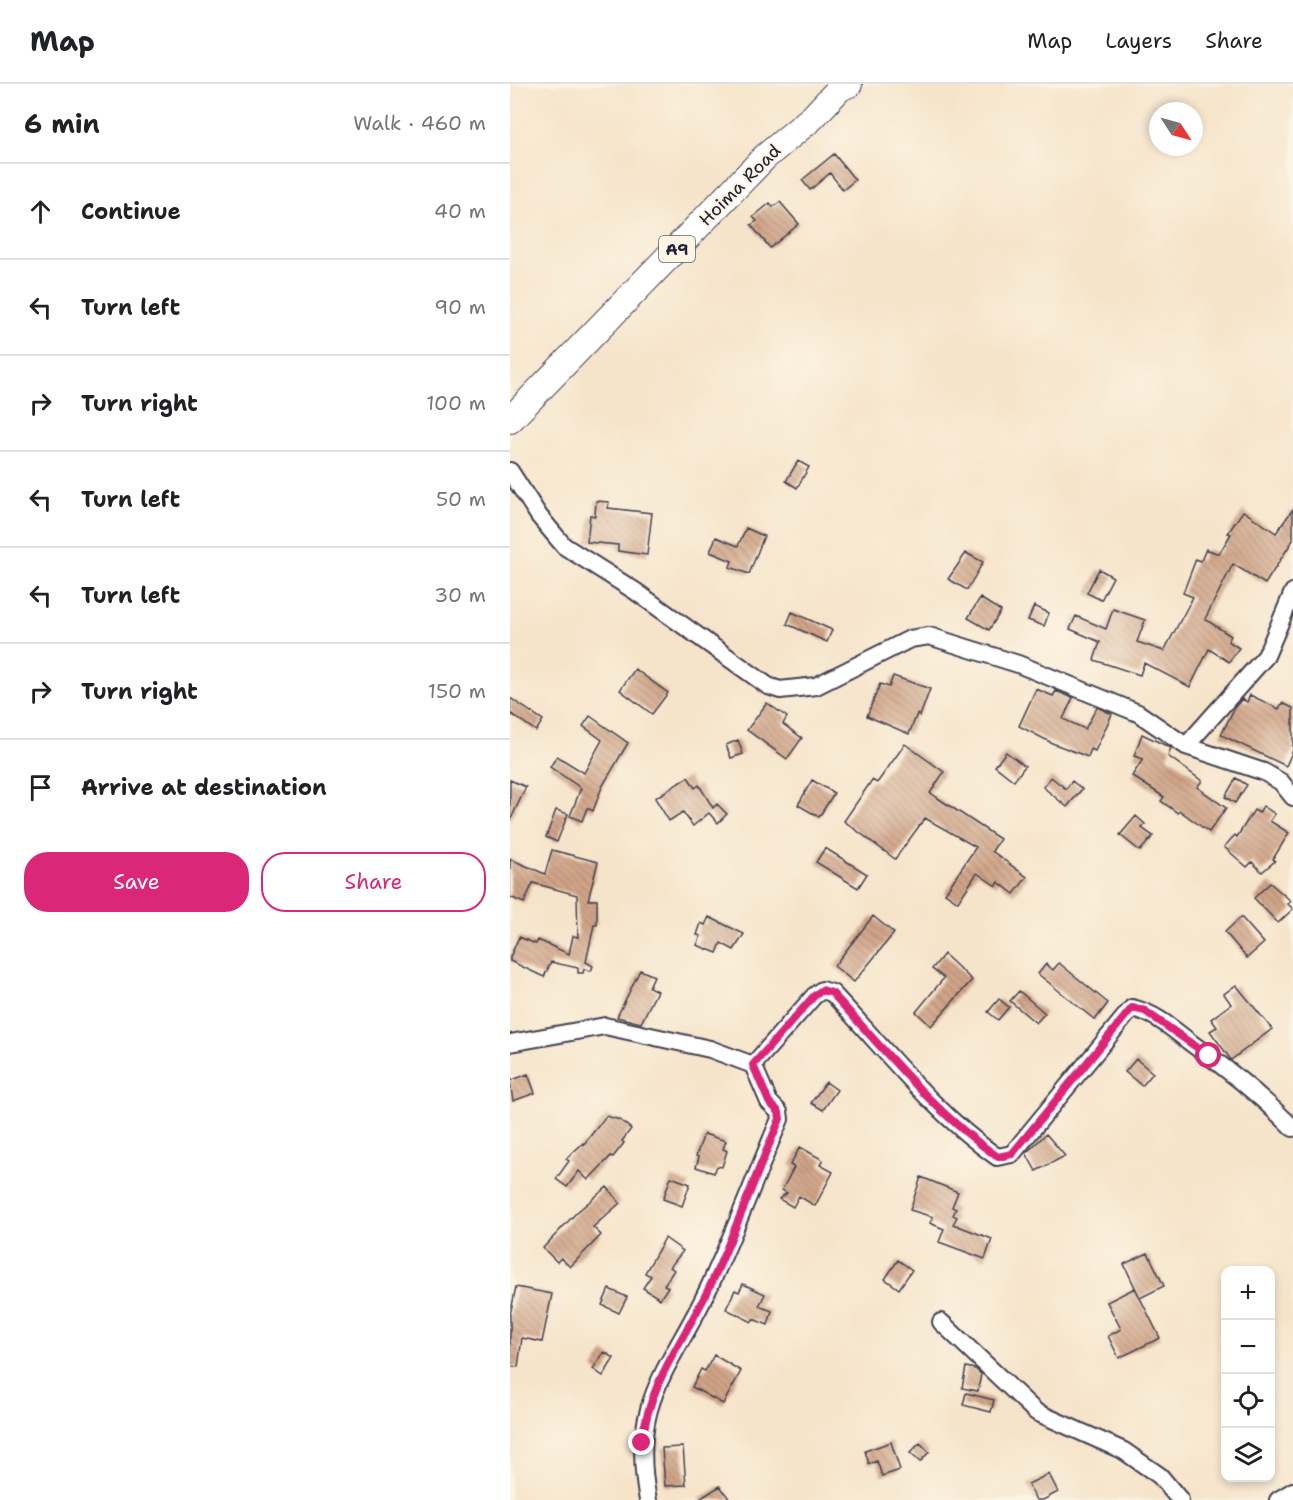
<!DOCTYPE html>
<html lang="en">
<head>
<meta charset="utf-8">
<style>
  body { margin:0; font-family:"Shantell Sans",sans-serif; background:#f6f6f6; color:#202124 }
  .controls { position:absolute; right:18px; bottom:18px; display:grid; overflow:hidden; border-radius:12px; box-shadow:0 3px 9px #0003 }
  .controls button { width:54px; height:54px; display:grid; place-items:center; padding:0; border:0; border-bottom:2px solid #e0e0e0; background:#fff; color:#202124; font:30px sans-serif }
  .compass { position:absolute; left:639px; top:18px; width:54px; height:54px; border-radius:50%; background:#fff; box-shadow:0 3px 9px #0003; rotate:126deg }
  .stop { position:absolute; width:18px; height:18px; margin:-14px; border:4px solid #db2777; border-radius:50%; background:#fff }
  .stop.end { background:#db2777; border-color:#fff; box-shadow:0 2px 6px #0008 }
  .list { margin:0; padding:0; list-style:none }
  h2 { display:flex; justify-content:space-between; align-items:center; height:78px; margin:0; padding:0 24px; font-size:26px }
  h2 small { font-size:20px; font-weight:400; color:#757577 }
  .list li { display:grid; grid-template-columns:39px 1fr auto; gap:18px; align-items:center; box-sizing:border-box; height:96px; padding:0 24px; border-top:2px solid #e0e0e0 }
  .list b { display:block; font-size:22px; white-space:nowrap }
  .list em { font-size:20px; font-style:normal; color:#757577 }
  .actions { display:flex; gap:12px; padding:18px 24px }
  .actions a { flex:1; padding:14px 0; border:2px solid #db2777; border-radius:24px; text-align:center; font-size:21px; color:#db2777 }
  .actions .main { background:#db2777; color:#fff }
  .icon { flex:none; width:33px; height:33px; fill:none; stroke:currentColor; stroke-width:2; stroke-linecap:round; stroke-linejoin:round }
  .map { position:relative; flex:none; width:783px; height:1416px; overflow:hidden }
  header { display:flex; align-items:center; gap:36px; box-sizing:border-box; height:84px; padding:0 30px; background:#fff; border-bottom:2px solid #e0e0e0 }
  header strong { font-size:28px }
  nav { display:flex; gap:33px; margin-inline-start:auto; font-size:21px }
  main { display:flex }
  aside { flex:1; background:#fff }
  .map>svg:first-child { display:block }
  .building { fill:url(#building-back-hatch) }
  .lines { fill:none; stroke-linecap:round; stroke-linejoin:round }
  .street-casing { stroke:#423f50; stroke-width:20 }
  .primary-casing { stroke:#423f50; stroke-width:28 }
  .street { stroke:#fff; stroke-width:16 }
  .primary { stroke:#fff; stroke-width:26 }
  .route { stroke:#db2777; stroke-width:8 }
  .labels { text-anchor:middle; dominant-baseline:central; stroke-width:4.5; stroke-linejoin:round; paint-order:stroke }
  .shield { fill:#fcf5e5; stroke:#63616e; stroke-width:1.5 }
  .shield-label { font-size:16px; font-weight:bold; fill:#22223b }
  .street-label { font-size:18px; fill:#22223b; stroke:#fcf5e5 }
</style>
</head>
<body>
<header>
<strong>Map</strong>
<nav><a>Map</a><a>Layers</a><a>Share</a></nav>
</header>
<main>
<aside>
<h2>6 min<small>Walk · 460 m</small></h2>
<ul class="list">
<li><svg class="icon" aria-label="ahead" viewBox="0 0 24 24"><path d="M12 20V5M6 11l6-6 6 6"/></svg><div><b>Continue</b></div><em>40 m</em></li>
<li><svg class="icon" aria-label="left" viewBox="0 0 24 24"><path d="M17 20v-9H6M10 6l-5 5 5 5"/></svg><div><b>Turn left</b></div><em>90 m</em></li>
<li><svg class="icon" aria-label="right" viewBox="0 0 24 24"><path d="M7 20v-9h11M14 6l5 5-5 5"/></svg><div><b>Turn right</b></div><em>100 m</em></li>
<li><svg class="icon" aria-label="left" viewBox="0 0 24 24"><path d="M17 20v-9H6M10 6l-5 5 5 5"/></svg><div><b>Turn left</b></div><em>50 m</em></li>
<li><svg class="icon" aria-label="left" viewBox="0 0 24 24"><path d="M17 20v-9H6M10 6l-5 5 5 5"/></svg><div><b>Turn left</b></div><em>30 m</em></li>
<li><svg class="icon" aria-label="right" viewBox="0 0 24 24"><path d="M7 20v-9h11M14 6l5 5-5 5"/></svg><div><b>Turn right</b></div><em>150 m</em></li>
<li><svg class="icon" aria-label="arrive" viewBox="0 0 24 24"><path d="M6 21V4h12l-3 4 3 4H6"/></svg><div><b>Arrive at destination</b></div></li>
</ul>
<div class="actions"><a class="main">Save</a><a>Share</a></div>
</aside>
<div class="map">
<svg width="783" height="1416" viewBox="0 0 783 1416">
  <defs>
    <pattern id="building-back-hatch" width="6" height="6" patternUnits="userSpaceOnUse" patternTransform="scale(1.5)"><rect width="6" height="6" fill="#d1a588"/><path d="M-1 5l2 2M0 0l6 6M5-1l2 2" fill="none" stroke="#a98670"/></pattern>
  </defs>
  <rect width="100%" height="100%" fill="#fcf5e5"/>
  <filter id="ink" filterUnits="userSpaceOnUse"><feTurbulence type="fractalNoise" baseFrequency=".0167" numOctaves="2"/><feDisplacementMap in="SourceGraphic" scale="12" xChannelSelector="R" yChannelSelector="G"/><feConvolveMatrix kernelMatrix="1 2 1 2 8 2 1 2 1" color-interpolation-filters="sRGB"/></filter>
  <filter id="wash" filterUnits="userSpaceOnUse"><feTurbulence type="fractalNoise" baseFrequency=".008" numOctaves="4" result="noise"/><feDisplacementMap in="SourceGraphic" scale="24" xChannelSelector="R" yChannelSelector="G"/><feGaussianBlur stdDeviation="1.35" result="paint"/><feColorMatrix in="noise" values="0 0 0 0 0 0 0 0 0 0 0 0 0 0 0 0 0 1.4 0 .05"/><feComposite in="paint" operator="in"/></filter>
  <g filter="url(#wash)">
    <rect width="100%" height="100%" fill="#f6e4ca"/>
    <g id="blocks">
      <path class="building" d="M 324,70 L 345,96 L 333,106 L 320,89 L 300,106 L 292,96 Z
        M 270,118 L 289,140 L 260,164 L 241,141 L 247,137 L 243,133 L 260,119 L 263,123 Z
        M 288,377 L 299,383 L 287,404 L 276,397 Z
        M 86,417 L 99,418 L 98,424 L 142,429 L 137,471 L 108,467 L 108,461 L 77,458 L 80,431 L 85,432 Z
        M 783,425 L 783,456 L 755,500 L 723,480 L 695,535 L 721,552 L 718,557 L 729,564 L 719,578 L 699,565 L 680,603 L 634,579 L 630,591 L 584,576 L 590,558 L 560,545 L 566,532 L 596,545 L 603,525 L 635,536 L 627,558 L 654,567 L 683,513 L 673,509 L 686,475 L 691,477 L 696,465 L 709,470 L 721,450 L 718,449 L 733,427 L 766,449 Z
        M 236,444 L 254,452 L 239,490 L 220,483 L 222,477 L 200,468 L 206,453 L 228,462 Z
        M 456,469 L 473,478 L 457,506 L 438,495 Z
        M 589,485 L 603,493 L 591,516 L 577,509 Z
        M 470,514 L 491,527 L 479,546 L 458,534 Z
        M 524,522 L 539,529 L 534,542 L 518,536 Z
        M 282,528 L 322,546 L 317,558 L 277,540 Z
        M 125,585 L 158,609 L 142,630 L 110,606 Z
        M 383,592 L 420,605 L 410,632 L 407,630 L 399,650 L 357,632 L 370,600 L 379,603 Z
        M 526,605 L 543,612 L 546,607 L 563,614 L 553,635 L 575,645 L 587,623 L 602,630 L 585,667 L 581,665 L 578,673 L 542,659 L 509,642 Z
        M 740,611 L 769,625 L 772,619 L 783,624 L 783,666 L 776,682 L 711,651 L 725,623 L 732,615 L 737,618 Z
        M 0,614 L 33,636 L 26,647 L 0,629 Z
        M 257,619 L 277,633 L 273,640 L 292,654 L 277,675 L 237,646 Z
        M 80,632 L 118,659 L 92,703 L 83,727 L 77,724 L 72,737 L 60,732 L 71,704 L 40,683 L 47,672 L 74,689 L 92,656 L 73,642 Z
        M 632,650 L 661,664 L 658,672 L 692,697 L 687,703 L 716,724 L 699,748 L 670,727 L 668,729 L 651,717 L 654,713 L 622,692 L 633,675 L 624,672 Z
        M 228,656 L 233,670 L 221,674 L 216,661 Z
        M 395,660 L 434,688 L 420,709 L 490,755 L 482,767 L 517,793 L 504,810 L 488,798 L 486,802 L 467,789 L 448,818 L 435,809 L 466,763 L 415,734 L 385,775 L 334,737 L 362,696 L 367,699 Z
        M 496,668 L 515,682 L 504,697 L 485,682 Z
        M 178,693 L 185,704 L 189,701 L 203,724 L 207,720 L 217,730 L 208,739 L 199,729 L 183,742 L 173,728 L 159,737 L 145,714 Z
        M 541,693 L 556,705 L 562,697 L 572,705 L 557,723 L 533,703 Z
        M 726,694 L 737,701 L 725,719 L 715,713 Z
        M 0,696 L 16,703 L 0,737 Z
        M 302,696 L 324,709 L 309,733 L 288,721 Z
        M 753,722 L 765,730 L 760,737 L 779,749 L 763,775 L 765,777 L 752,788 L 742,778 L 737,783 L 714,763 L 725,751 L 727,753 L 744,726 L 749,729 Z
        M 46,726 L 58,730 L 47,758 L 36,753 Z
        M 626,732 L 635,740 L 632,744 L 643,752 L 630,767 L 610,751 Z
        M 315,764 L 357,790 L 348,804 L 306,778 Z
        M 42,766 L 88,778 L 78,816 L 87,816 L 87,841 L 84,841 L 76,878 L 83,882 L 81,887 L 74,885 L 73,889 L 68,889 L 68,884 L 41,878 L 34,893 L 0,877 L 0,873 L 9,853 L 26,860 L 28,856 L 59,870 L 63,852 L 68,853 L 67,811 L 23,799 L 14,819 L 0,813 L 0,775 L 35,790 Z
        M 760,799 L 781,817 L 778,820 L 783,825 L 768,839 L 744,814 Z
        M 363,832 L 384,849 L 344,898 L 324,882 Z
        M 199,833 L 234,850 L 224,866 L 211,859 L 207,869 L 187,861 L 191,852 L 187,851 L 191,839 L 195,841 Z
        M 731,833 L 754,859 L 737,874 L 715,848 Z
        M 434,870 L 462,896 L 421,942 L 406,928 L 434,894 L 422,885 Z
        M 549,879 L 598,919 L 585,936 L 528,890 L 536,880 L 543,886 Z
        M 130,886 L 144,892 L 139,903 L 147,907 L 131,939 L 107,933 Z
        M 726,901 L 762,945 L 721,976 L 700,947 L 707,943 L 701,935 L 721,920 L 714,910 Z
        M 509,907 L 535,929 L 526,939 L 500,917 Z
        M 489,915 L 499,923 L 488,936 L 478,928 Z
        M 626,975 L 643,989 L 632,1002 L 615,988 Z
        M 18,990 L 25,1009 L 3,1017 L 0,997 Z
        M 316,998 L 327,1006 L 313,1026 L 301,1019 Z
        M 96,1032 L 110,1036 L 121,1045 L 112,1057 L 114,1059 L 103,1073 L 101,1072 L 78,1096 L 69,1087 L 57,1103 L 46,1095 L 59,1077 L 56,1075 L 73,1059 L 74,1060 Z
        M 194,1050 L 216,1057 L 213,1065 L 217,1067 L 212,1083 L 207,1082 L 204,1089 L 186,1083 L 189,1073 L 186,1072 Z
        M 536,1050 L 555,1072 L 526,1087 L 516,1069 Z
        M 290,1063 L 313,1076 L 310,1081 L 323,1088 L 305,1122 L 289,1112 L 283,1123 L 269,1115 L 277,1109 L 272,1106 L 284,1083 L 280,1081 Z
        M 161,1093 L 180,1100 L 172,1122 L 153,1115 Z
        M 411,1093 L 448,1108 L 442,1123 L 446,1125 L 443,1131 L 447,1133 L 443,1140 L 482,1155 L 475,1175 L 429,1158 L 434,1145 L 420,1139 L 423,1133 L 400,1126 Z
        M 97,1103 L 110,1119 L 83,1143 L 91,1151 L 60,1183 L 51,1174 L 47,1178 L 33,1164 L 67,1128 Z
        M 155,1154 L 173,1167 L 160,1183 L 164,1186 L 154,1201 L 158,1203 L 150,1215 L 133,1204 L 141,1192 L 135,1189 Z
        M 638,1169 L 654,1202 L 630,1214 L 614,1180 Z
        M 388,1176 L 402,1186 L 389,1205 L 375,1195 Z
        M 233,1200 L 255,1210 L 249,1222 L 262,1227 L 258,1241 L 243,1235 L 242,1238 L 216,1225 L 225,1206 L 229,1208 Z
        M 6,1203 L 42,1210 L 32,1258 L 12,1254 L 8,1283 L 0,1282 L 0,1231 Z
        M 625,1204 L 650,1254 L 609,1274 L 598,1252 L 611,1245 L 597,1218 Z
        M 99,1205 L 117,1213 L 109,1229 L 92,1221 Z
        M 94,1268 L 104,1274 L 93,1292 L 83,1285 Z
        M 204,1271 L 231,1287 L 213,1320 L 182,1303 L 191,1285 L 195,1287 Z
        M 456,1283 L 465,1285 L 471,1290 L 468,1307 L 452,1304 Z
        M 456,1309 L 484,1316 L 481,1328 L 453,1321 Z
        M 381,1358 L 390,1386 L 372,1392 L 367,1377 L 359,1380 L 355,1367 Z
        M 410,1359 L 419,1368 L 410,1378 L 400,1369 Z
        M 173,1363 L 176,1401 L 155,1402 L 152,1364 Z
        M 539,1390 L 548,1408 L 533,1416 L 526,1416 L 518,1400 Z
        M 210,1402 L 220,1416 L 188,1416 Z"/>
    </g>
  </g>
  <g filter="url(#ink)">
    <use href="#blocks" fill-opacity="0" stroke="#423f50" stroke-width="1.5"/>
    <g class="lines">
      <g class="street-casing">
        <path id="street" d="M 0,387 L 29,432 L 54,462 L 125,507 L 258,602 L 270,606 L 306,602 L 400,555 L 419,552 L 508,580 L 628,629 L 676,662 L 754,688 L 771,698 L 783,713
          M 676,662 L 756,572 L 783,508
          M 0,959 L 95,942 L 200,965 L 243,981 L 259,1018 L 269,1028 L 270,1035 C 247,1089 226,1145 201,1199 C 163,1283 118,1315 138,1416
          M 243,981 L 304,912 L 312,906 L 322,909 C 376,966 423,1028 487,1073 L 502,1070 L 622,924 C 645,929 663,945 681,959 C 718,985 751,1012 783,1044
          M 431,1238 L 526,1328 L 614,1367 L 650,1392 L 670,1416
          M 768,1416 L 783,1407"/>
      </g>
      <g class="primary-casing">
        <path id="primary" d="M 0,336 L 255,73 L 303,33 L 330,4 L 339,0"/>
      </g>
      <use href="#street" class="street"/>
      <use href="#primary" class="primary"/>
    </g>
  </g>
  <g class="lines" filter="url(#ink)">
    <path class="route" d="M 132,1359 C 138,1299 176,1253 201,1200 C 226,1146 246,1090 270,1035 L 269,1028 L 259,1018 L 243,981 L 304,912 L 312,906 L 322,909 C 375,966 423,1028 488,1073 L 502,1070 L 622,924 L 635,927 L 699,972"/>
  </g>
  <g class="labels">
    <rect class="shield" x="149" y="152" width="36" height="26" rx="4.5"/>
    <g class="shield-label">
      <text x="167" y="165">A9</text>
    </g>
    <g class="street-label">
      <text transform="translate(230 101) rotate(-45)">Hoima Road</text>
    </g>
  </g>
</svg>
<div class="controls">
<button>+</button>
<button>−</button>
<button><svg class="icon" aria-label="locate" viewBox="0 0 24 24"><circle cx="12" cy="12" r="6"/><path d="M12 2v4M12 18v4M2 12h4M18 12h4"/></svg></button>
<button><svg class="icon" aria-label="layers" viewBox="0 0 24 24"><path d="M12 4l9 5-9 5-9-5zM3 14l9 5 9-5"/></svg></button>
</div>
<svg class="compass" viewBox="-18 -18 36 36"><path d="M0-13l5 13h-10z" fill="#e53935"/><path d="M0 13l5-13h-10z" fill="#757577"/></svg>
<div class="stop" style="left:699px;top:972px"></div>
<div class="stop end" style="left:132px;top:1359px"></div>
</div>
</main>
</body>
</html>
